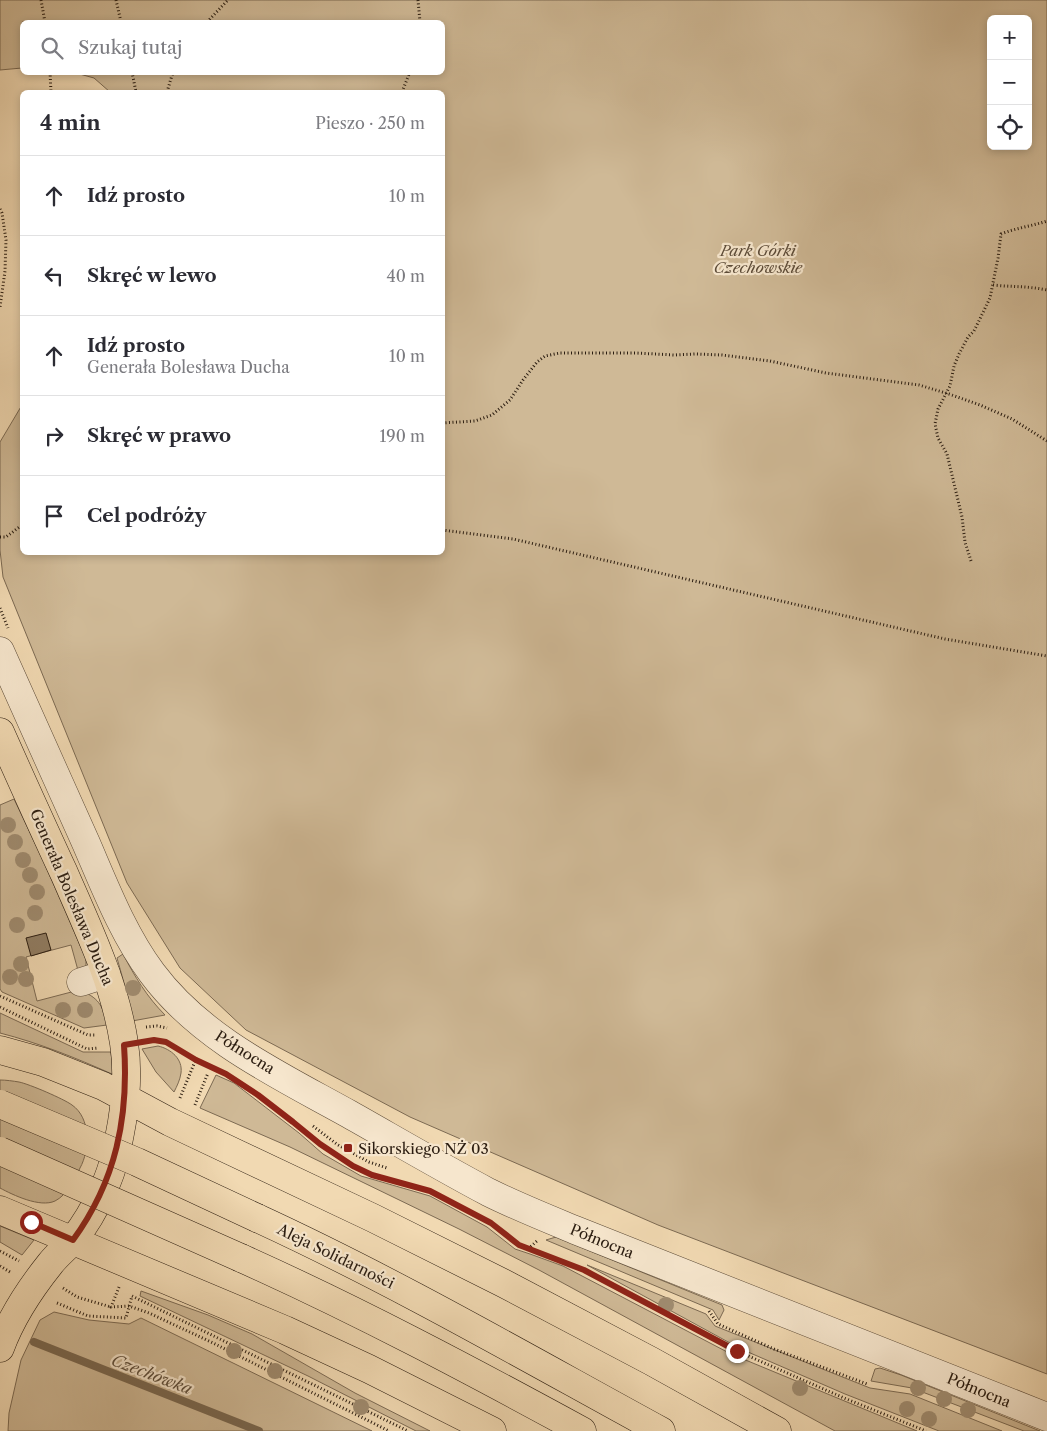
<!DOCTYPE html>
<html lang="pl">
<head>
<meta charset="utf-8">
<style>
  body { margin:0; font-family:"Libre Caslon Text",serif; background:#f7f7f7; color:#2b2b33 }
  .controls { position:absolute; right:15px; top:15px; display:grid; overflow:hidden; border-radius:8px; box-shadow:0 2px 8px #0003 }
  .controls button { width:45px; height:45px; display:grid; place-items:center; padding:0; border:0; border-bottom:1px solid #e1e1e2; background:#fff; color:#2b2b33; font:25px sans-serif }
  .stop { position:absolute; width:15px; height:15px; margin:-11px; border:4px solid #8f2418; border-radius:50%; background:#fff }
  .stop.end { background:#8f2418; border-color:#fff; box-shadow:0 1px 5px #0008 }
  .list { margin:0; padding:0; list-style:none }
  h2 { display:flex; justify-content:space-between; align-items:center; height:65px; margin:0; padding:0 20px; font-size:21px }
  h2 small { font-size:16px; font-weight:400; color:#7c7c81 }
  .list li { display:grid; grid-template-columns:32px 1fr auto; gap:15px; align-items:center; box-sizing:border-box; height:80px; padding:0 20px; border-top:1px solid #e1e1e2 }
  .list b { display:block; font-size:19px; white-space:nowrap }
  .list p { margin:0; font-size:16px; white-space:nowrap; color:#7c7c81 }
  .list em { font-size:16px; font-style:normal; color:#7c7c81 }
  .icon { flex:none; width:28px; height:28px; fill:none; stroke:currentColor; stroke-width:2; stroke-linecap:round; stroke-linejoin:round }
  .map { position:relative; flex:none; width:1047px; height:1431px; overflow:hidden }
  .search { position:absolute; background:#fff; box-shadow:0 2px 8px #0003; left:20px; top:20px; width:425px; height:55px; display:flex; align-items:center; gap:12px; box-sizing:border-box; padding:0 18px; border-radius:8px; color:#7c7c81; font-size:19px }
  .panel { position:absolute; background:#fff; box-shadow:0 2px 8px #0003; left:20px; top:90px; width:425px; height:465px; border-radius:8px }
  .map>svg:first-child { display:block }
  .green { fill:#cfb996; stroke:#7c6a53; fill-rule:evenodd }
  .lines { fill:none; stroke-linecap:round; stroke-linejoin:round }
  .stream { stroke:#796750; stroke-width:8 }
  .building { fill:#917e64; stroke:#2a1c10 }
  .minor-casing { stroke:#5c4b38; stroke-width:29 }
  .major-casing { stroke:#2a1c10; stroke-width:29 }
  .path { stroke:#2a1c10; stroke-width:3; stroke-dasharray:1 2.5; stroke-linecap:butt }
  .minor { stroke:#f6e6cd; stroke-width:28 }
  .major { stroke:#f1d9b2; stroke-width:28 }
  .major-bridge-casing { stroke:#2a1c10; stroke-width:29; stroke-linecap:butt }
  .major-bridge { stroke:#f1d9b2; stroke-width:28 }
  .tree { fill:#9f8b6f }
  .route { stroke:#8f2418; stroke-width:6 }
  .poi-dot { fill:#8f2418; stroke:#f6e6cd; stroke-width:2 }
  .labels { text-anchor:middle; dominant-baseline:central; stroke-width:4.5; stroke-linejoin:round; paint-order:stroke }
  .park-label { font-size:15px; font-style:italic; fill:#5c4b38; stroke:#f6e6cd }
  .street-label { font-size:15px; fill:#2a1c10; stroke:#f6e6cd }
  .poi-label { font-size:15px; fill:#2a1c10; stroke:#f6e6cd; text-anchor:start }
  .water-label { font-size:16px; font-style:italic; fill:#5e4e3b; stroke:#f6e6cd }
</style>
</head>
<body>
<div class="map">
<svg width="1047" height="1431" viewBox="0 0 1047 1431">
  <rect width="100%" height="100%" fill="#f1d9b2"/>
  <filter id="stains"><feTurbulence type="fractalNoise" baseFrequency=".004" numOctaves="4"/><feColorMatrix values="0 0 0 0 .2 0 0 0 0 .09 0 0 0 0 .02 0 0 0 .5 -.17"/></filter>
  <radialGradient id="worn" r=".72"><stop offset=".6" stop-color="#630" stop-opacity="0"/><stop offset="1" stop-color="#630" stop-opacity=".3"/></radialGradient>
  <path class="green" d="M 0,0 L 1047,0 L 1047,1374 L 658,1225 L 410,1117 L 246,1030 L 180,968 L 127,883 L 3,577 L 0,550 L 0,442 L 22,405 L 22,552 L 442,552 L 442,92 L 110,92 L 94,78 L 76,73 L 442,72 L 442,22 L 22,22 L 22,68 L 0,70 ZM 991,19 L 1028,19 L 1028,146 L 991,146 Z
    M 14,799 L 43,860 L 86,959 L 86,968 L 79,974 L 71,945 L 26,957 L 37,1001 L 79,990 C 98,997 103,1005 107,1025 L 84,1028 L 2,992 L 0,989 L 0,805 Z
    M 123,954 C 135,977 147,997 165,1015 L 132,1021 L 128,997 L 117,958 Z
    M 0,1013 L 83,1052 L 111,1052 L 113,1071 L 112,1074 C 76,1058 39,1043 0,1033 Z
    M 158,1046 C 171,1049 183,1059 181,1073 C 180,1080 177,1086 174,1092 L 156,1072 L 142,1049 Z
    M 216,1075 L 234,1083 L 299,1133 L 323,1154 L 361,1176 L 430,1196 L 487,1227 L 515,1249 L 530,1254 L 563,1266 L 731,1354 L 917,1431 L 835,1431 L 539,1270 L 459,1229 L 290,1147 L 200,1108 Z
    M 0,1080 C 6,1080 13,1081 19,1082 C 29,1084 64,1099 72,1105 C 91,1118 90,1150 80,1168 C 74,1180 67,1195 55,1201 C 40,1208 13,1195 0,1188 Z
    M 0,1226 L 34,1240 L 22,1255 L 0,1242 Z
    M 556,1237 L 722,1305 L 724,1310 L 719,1320 L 713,1310 L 546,1240 Z
    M 587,1265 L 706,1314 L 715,1326 L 870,1388 L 910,1394 L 1002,1431 L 939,1431 L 845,1394 L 741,1349 Z
    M 141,1291 L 208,1315 L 252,1334 L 355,1393 L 430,1431 L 416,1431 L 308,1376 L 140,1296 Z
    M 54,1312 L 89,1320 L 129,1324 L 141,1318 L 372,1431 L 8,1431 L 9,1413 L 21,1360 L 40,1320 Z
    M 880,1368 L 901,1375 L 1040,1431 L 1024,1431 L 912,1388 L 871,1381 L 875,1369 Z"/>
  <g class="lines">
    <path class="stream" d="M 34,1342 L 259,1431"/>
  </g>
  <path class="building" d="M 46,933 L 51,950 L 31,956 L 26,938 Z"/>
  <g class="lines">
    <g class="minor-casing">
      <path id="minor" d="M 0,651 C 29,715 57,779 86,843 C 105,887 123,934 152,973 C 201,1039 279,1075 349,1114 C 395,1140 441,1167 488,1192 C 516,1206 546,1218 575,1230 L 1047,1417
        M 81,982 L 106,974"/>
    </g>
    <g class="major-casing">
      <path id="major" d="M 0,732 C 21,779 42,826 64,873 C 88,928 115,984 124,1043 C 128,1069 126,1097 122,1122 C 118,1145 114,1167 104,1188 C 96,1206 86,1224 73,1240 C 66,1248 57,1255 50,1264 C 30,1289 11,1318 0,1348
        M 0,1050 L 43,1062 L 103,1086 L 170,1122 L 373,1218 L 503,1283 L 651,1361 L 777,1431
        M 0,1210 L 285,1330 L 369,1369 L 492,1431
        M 257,1218 C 396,1282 527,1358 661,1431
        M 241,1258 C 357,1310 470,1370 582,1431"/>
    </g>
    <path class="path" d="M 41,0 L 45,22
      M 116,0 L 121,22
      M 418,0 L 420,22
      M 207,22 L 228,0
      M 50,72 L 51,92
      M 132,72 L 136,92
      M 167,92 L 173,72
      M 402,92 L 410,72
      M 0,209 L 2,213 L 6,240 L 5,271 L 0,307
      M 993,285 C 1012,287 1028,286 1047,290
      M 442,423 L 475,421 L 492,415 L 510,400 L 523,380 L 537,362 L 545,356 L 560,353 L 636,353 L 674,355 L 695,354 L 722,355 L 770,361 L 826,373 L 919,385 L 949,394 L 980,405 L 1012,419 L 1047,441
      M 442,530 L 513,539 L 945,639 L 1047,656
      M 0,537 L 6,537 L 22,525
      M 971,561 L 965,542 L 962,517 L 947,454 L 938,438 L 935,424 L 938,409 L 950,386 L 954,366 L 959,354 L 968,337 L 974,331 L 990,298 L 998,258 L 1001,234 C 1016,228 1032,226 1047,221
      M 0,608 L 8,628
      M 0,996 L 88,1035 L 96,1035
      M 0,1007 L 87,1049 L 98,1048
      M 146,1027 L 157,1026 L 167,1028
      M 149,1041 L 166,1042 L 196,1059 L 216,1069
      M 180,1098 L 196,1059
      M 263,1099 L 293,1121 L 320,1144 L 353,1166 L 372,1175 L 428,1190
      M 195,1105 L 208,1073
      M 313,1126 L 338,1145 L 369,1162 L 387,1168
      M 493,1225 L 519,1245 L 529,1248 L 537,1241
      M 529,1248 L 584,1270 L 737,1351 L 844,1398 L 926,1431
      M 0,1251 L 19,1261
      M 0,1266 L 10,1272
      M 119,1287 L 111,1307 L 129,1306 L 149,1313 L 211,1342 L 389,1431
      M 63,1288 L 77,1297 L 111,1307
      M 57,1303 L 88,1316 L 126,1318 L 132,1296 L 408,1431
      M 709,1311 L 718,1324 L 774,1349 L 867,1384"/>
    <use href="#minor" class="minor"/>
    <use href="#major" class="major"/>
    <g class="major-bridge-casing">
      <path id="major-bridge" d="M 0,1104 L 137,1162 L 257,1218
        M 0,1151 L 241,1258"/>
    </g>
    <use href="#major-bridge" class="major-bridge"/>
  </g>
  <g class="tree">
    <circle cx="8" cy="825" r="8"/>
    <circle cx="15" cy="842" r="8"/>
    <circle cx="23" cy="860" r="8"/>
    <circle cx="30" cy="875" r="8"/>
    <circle cx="37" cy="892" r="8"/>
    <circle cx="35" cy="913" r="8"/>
    <circle cx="17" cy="925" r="8"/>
    <circle cx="21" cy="964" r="8"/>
    <circle cx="10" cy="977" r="8"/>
    <circle cx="26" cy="979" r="8"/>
    <circle cx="133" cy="988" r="8"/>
    <circle cx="63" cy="1010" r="8"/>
    <circle cx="85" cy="1010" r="8"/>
    <circle cx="666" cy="1305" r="8"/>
    <circle cx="234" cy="1351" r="8"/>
    <circle cx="275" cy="1371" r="8"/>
    <circle cx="800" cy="1388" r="8"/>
    <circle cx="918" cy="1388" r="8"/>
    <circle cx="944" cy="1399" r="8"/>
    <circle cx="361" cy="1407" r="8"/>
    <circle cx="907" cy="1409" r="8"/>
    <circle cx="968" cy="1410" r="8"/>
    <circle cx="929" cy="1419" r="8"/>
  </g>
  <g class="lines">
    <path class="route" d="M 31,1222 L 73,1240 C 116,1181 129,1117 124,1045 L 154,1040 L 166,1042 L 196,1060 L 226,1074 L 258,1095 L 293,1122 L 320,1144 L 353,1166 L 372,1175 L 430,1191 L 491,1223 L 519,1245 L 584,1270 L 737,1351"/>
  </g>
  <rect class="poi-dot" x="343" y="1143" width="10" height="10" rx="2.5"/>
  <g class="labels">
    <g class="park-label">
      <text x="758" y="250">Park Górki<tspan x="758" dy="17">Czechowskie</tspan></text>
    </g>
    <g class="street-label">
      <text transform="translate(72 897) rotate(67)">Generała Bolesława Ducha</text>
      <text transform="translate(245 1052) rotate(32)">Północna</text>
      <text transform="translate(602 1241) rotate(22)">Północna</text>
      <text transform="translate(336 1256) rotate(26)">Aleja Solidarności</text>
      <text transform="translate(979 1390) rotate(22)">Północna</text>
    </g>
    <g class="poi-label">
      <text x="358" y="1148">Sikorskiego NŻ 03</text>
    </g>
    <g class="water-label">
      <text transform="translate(152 1374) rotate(21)">Czechówka</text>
    </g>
  </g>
  <rect width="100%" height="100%" filter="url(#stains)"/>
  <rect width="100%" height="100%" fill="url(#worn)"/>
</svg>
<div class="controls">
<button>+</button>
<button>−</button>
<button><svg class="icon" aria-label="locate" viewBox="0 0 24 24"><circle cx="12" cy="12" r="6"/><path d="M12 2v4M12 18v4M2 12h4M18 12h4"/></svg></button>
</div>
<div class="stop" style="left:31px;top:1222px"></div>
<div class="stop end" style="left:737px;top:1351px"></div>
<div class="search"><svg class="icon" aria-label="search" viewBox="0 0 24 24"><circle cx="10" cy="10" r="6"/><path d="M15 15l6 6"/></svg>Szukaj tutaj</div>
<section class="panel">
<h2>4 min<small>Pieszo · 250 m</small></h2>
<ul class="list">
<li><svg class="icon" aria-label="ahead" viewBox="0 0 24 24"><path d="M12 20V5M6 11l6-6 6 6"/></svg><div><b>Idź prosto</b></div><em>10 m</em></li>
<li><svg class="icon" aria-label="left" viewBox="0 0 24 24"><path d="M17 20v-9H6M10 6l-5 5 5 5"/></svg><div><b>Skręć w lewo</b></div><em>40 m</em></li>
<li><svg class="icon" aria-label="ahead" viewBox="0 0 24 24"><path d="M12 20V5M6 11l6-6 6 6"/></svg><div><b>Idź prosto</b><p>Generała Bolesława Ducha</p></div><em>10 m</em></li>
<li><svg class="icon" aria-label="right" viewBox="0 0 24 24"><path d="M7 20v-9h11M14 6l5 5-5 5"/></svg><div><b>Skręć w prawo</b></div><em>190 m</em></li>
<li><svg class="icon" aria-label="arrive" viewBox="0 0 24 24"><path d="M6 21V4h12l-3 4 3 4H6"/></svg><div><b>Cel podróży</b></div></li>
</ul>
</section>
</div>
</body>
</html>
